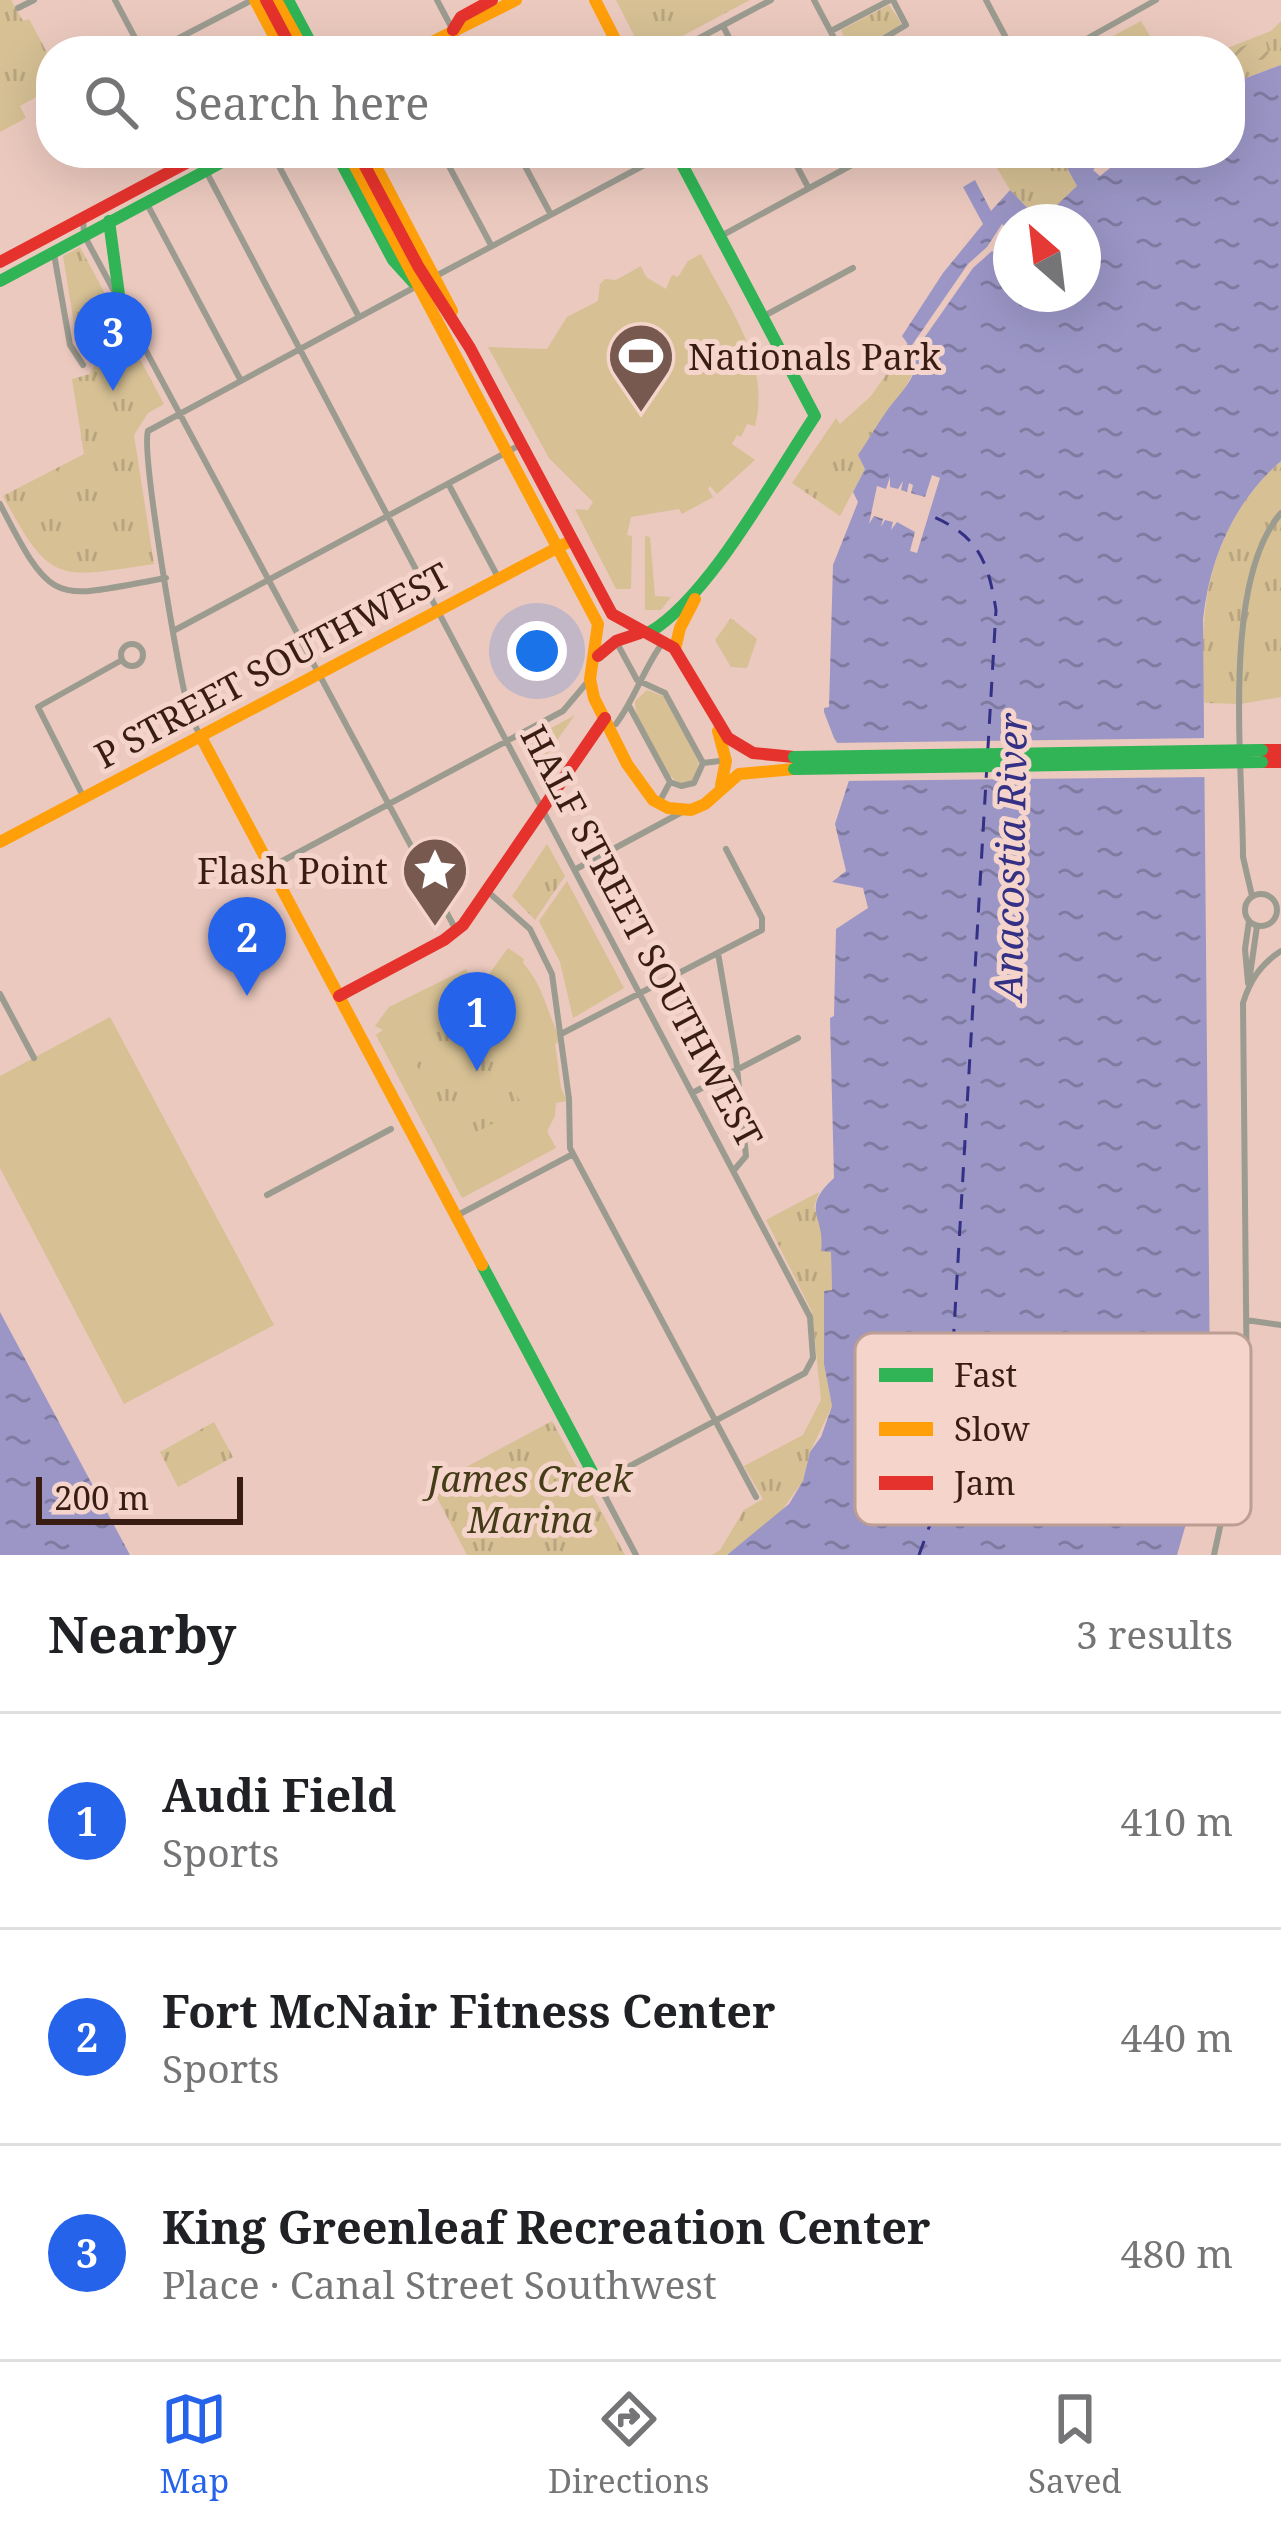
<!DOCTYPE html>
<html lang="en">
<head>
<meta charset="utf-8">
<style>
  body { margin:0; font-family:"Noto Serif",serif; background:#f6f6f6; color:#202124 }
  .compass { position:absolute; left:993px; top:204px; width:108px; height:108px; border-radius:50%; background:#fff; box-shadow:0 12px 48px #0002; rotate:332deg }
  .scale { position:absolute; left:36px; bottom:30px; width:207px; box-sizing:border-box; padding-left:12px; border:6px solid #391d13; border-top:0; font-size:33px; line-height:42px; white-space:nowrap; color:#391d13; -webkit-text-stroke:9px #f5d5cb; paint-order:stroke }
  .you { position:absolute; left:537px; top:651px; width:42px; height:42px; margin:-30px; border:9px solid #fff; border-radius:50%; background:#1a73e8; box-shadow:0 0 0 18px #1a73e833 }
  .badge { display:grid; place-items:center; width:78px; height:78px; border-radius:50%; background:#2563eb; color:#fff; font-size:39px; font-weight:700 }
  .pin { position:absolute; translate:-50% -99px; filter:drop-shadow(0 3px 6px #0008) }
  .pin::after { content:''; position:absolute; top:63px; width:42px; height:36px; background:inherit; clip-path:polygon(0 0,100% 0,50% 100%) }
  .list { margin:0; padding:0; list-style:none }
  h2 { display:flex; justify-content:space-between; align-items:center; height:156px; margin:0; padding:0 48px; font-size:51px }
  h2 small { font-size:39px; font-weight:400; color:#757577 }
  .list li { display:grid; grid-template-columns:78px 1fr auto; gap:36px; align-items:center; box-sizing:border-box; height:216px; padding:0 48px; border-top:3px solid #e0e0e0 }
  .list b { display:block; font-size:45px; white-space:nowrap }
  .list p { margin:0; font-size:39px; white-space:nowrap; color:#757577 }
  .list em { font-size:39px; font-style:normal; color:#757577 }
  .icon { flex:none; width:66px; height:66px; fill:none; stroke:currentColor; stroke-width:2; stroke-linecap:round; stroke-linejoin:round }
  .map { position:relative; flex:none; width:1281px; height:1555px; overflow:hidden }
  .search { position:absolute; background:#fff; box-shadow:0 12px 48px #0002; left:36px; right:36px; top:36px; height:132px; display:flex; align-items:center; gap:30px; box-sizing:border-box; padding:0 42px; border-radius:48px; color:#757577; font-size:45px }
  .sheet { height:804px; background:#fff }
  nav { display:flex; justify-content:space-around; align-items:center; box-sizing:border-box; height:168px; border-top:3px solid #e0e0e0; background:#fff; font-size:33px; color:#757577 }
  nav a { display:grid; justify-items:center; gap:6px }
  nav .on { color:#2563eb }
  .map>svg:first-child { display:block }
  .grass { fill:#d6c094 }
  .park { fill:url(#park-tufts) }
  .garden { fill:url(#garden-furrows) }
  .water { fill:url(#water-ripples); fill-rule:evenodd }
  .pier { fill:#ebc9be }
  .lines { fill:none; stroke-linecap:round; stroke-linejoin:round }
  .ferry { stroke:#333086; stroke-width:3; stroke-dasharray:15 12; stroke-linecap:butt }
  .street { stroke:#9c9b90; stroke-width:6 }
  .fast { stroke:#30b455; stroke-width:12 }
  .slow { stroke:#ff9f0a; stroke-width:12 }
  .jam { stroke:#e5322d; stroke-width:12 }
  .fast-bridge { stroke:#30b455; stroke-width:12 }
  .labels { text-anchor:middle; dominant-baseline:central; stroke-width:10; stroke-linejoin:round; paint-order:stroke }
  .poi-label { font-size:36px; fill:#391d13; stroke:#f5d5cb; text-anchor:start }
  .street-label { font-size:36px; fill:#391d13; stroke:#f5d5cb }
  .park-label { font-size:36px; font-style:italic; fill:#433c16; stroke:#f5d5cb }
  .water-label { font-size:39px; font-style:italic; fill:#333086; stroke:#f5d5cb }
  .key { fill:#f5d5cb; stroke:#bd9e94; stroke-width:3 }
  .key-label { font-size:33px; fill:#391d13 }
</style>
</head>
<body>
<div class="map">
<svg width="1281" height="1555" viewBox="0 0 1281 1555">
  <defs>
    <pattern id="park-tufts" width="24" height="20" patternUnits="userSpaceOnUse" patternTransform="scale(3)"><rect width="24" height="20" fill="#d6c094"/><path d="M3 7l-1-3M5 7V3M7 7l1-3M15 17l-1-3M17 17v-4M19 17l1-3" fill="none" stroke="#b8a57f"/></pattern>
    <pattern id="garden-furrows" width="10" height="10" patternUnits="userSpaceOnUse" patternTransform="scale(3)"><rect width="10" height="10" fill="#d6c094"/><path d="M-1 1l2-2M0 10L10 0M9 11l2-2" fill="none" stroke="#b8a57f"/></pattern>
    <pattern id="water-ripples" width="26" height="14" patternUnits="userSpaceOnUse" patternTransform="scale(3)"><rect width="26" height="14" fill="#9b96c6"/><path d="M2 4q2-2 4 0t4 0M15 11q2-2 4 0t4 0" fill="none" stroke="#7f7aa0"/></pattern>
  </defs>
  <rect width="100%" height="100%" fill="#ebc9be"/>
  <path class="grass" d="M 701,254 C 729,308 771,362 755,426 L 747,424 L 741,437 L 737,435 L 732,444 L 755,460 L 717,494 L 710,486 L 708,489 L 713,497 L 682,514 L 679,509 L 631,517 L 627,535 L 632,536 L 631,589 L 616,589 L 575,509 L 588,510 L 593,502 L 549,458 L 488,347 L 547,349 L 567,317 L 598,301 L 600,284 L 605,279 L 616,280 L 641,266 L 646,277 L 666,289 L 672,275 L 678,277 L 688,261 Z
    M 645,536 L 650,537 L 655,596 L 671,597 L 661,610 L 645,610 Z
    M 647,690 L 663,696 L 699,761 L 694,780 L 682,784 C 661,776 635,723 635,701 Z
    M 575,715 L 536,770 L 522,744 Z
    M 567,881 L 624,988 L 573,1018 L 560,962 L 539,921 Z
    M 508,948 L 524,959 L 523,963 C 544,986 547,1014 561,1040 L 555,1044 L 561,1088 L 567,1101 L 556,1103 L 555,1116 L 547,1131 L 556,1148 L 462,1198 L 376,1035 L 383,1030 L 375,1026 L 389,1007 L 466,969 L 472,980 L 465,990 L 471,999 Z
    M 110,1017 L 274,1325 L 124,1404 L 0,1168 L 0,1076 Z
    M 726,1085 L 730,1087 L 737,1151 L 709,1096 Z"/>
  <path class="park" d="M 0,0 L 11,0 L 23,21 L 29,19 L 51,60 L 51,89 L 20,106 L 26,118 L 0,132 Z
    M 616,0 L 750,0 L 654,51 L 642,51 Z
    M 889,5 L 901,22 L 899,29 L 859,51 L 849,51 L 841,30 Z
    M 1141,21 L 1159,51 L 1085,51 Z
    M 1281,21 L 1281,65 L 1230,84 L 1230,51 L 1220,51 L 1271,31 Z
    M 988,153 L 1059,153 L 1077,186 L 1040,221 L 1010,190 Z
    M 80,247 L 164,404 L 148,413 L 134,435 L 154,564 C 58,578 51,586 3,496 L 84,454 L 72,379 L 90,374 L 95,364 L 91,355 L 78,348 L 63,256 Z
    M 908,343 L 916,366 C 903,397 878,427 858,455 L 865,469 L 840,516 L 792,483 L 836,418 L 840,424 L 871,396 Z
    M 1281,461 L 1281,697 L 1241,704 L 1205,703 C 1201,685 1203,665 1203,647 C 1203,575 1226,509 1281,461 Z
    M 731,618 L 757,639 L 747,668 L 731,667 L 715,640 Z
    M 547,844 L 565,876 L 535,920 L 512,896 Z
    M 466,998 L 523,1107 L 457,1143 L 400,1033 Z
    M 819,1192 L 814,1207 L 831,1251 L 832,1291 L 825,1291 L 824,1364 L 832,1406 L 810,1452 L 803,1481 L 777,1517 L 727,1555 L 712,1555 L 720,1550 L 744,1510 L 763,1499 L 744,1466 L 803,1435 L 821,1400 L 812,1312 L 766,1220 Z
    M 552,1421 L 625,1555 L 467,1555 L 431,1486 Z
    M 214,1422 L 233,1457 L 178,1487 L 160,1452 Z"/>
  <path class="garden" d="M 1265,38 L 1270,59 L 1259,60 L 1251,55 L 1246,61 L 1248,67 L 1230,74 L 1230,51 Z"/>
  <path class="water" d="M 1281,65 L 1281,461 C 1234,502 1210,557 1203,619 L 1210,1385 L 1197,1486 L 1177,1555 L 727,1555 L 789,1504 L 803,1481 L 810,1452 L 821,1437 L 832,1406 L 824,1364 L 824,1291 L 832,1290 L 831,1252 L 821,1251 C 826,1216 799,1210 834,1178 L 830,1018 L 834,1016 L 836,929 L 868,908 L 863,888 L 832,882 L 846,871 L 835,824 L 853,768 L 834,738 L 824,712 L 824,708 L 829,707 L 833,565 L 858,502 L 853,492 L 865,469 L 858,455 C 868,441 876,426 886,412 C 906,384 930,371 902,336 L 943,273 L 983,224 L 963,187 L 975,180 L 991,211 L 1010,190 L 1040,221 L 1077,186 L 1059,153 L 1091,153 L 1101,162 L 1093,170 L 1100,176 L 1129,153 L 1230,153 L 1230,84 ZM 1011,222 L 1083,222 L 1083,294 L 1011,294 Z
    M 0,1312 L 130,1555 L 0,1555 Z"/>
  <path class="pier" d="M 1002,224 L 1006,228 L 1011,224 L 1011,236 L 997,254 L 992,251 L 973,268 L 913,354 L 910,348 L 968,264 L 987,247 Z
    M 932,475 L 940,478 L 917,553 L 910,551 L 915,532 L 897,522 L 891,530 L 893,522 L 885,520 L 881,527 L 883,519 L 874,516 L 869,524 L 877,486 L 886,489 L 890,477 L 890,487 L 898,489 L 903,481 L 901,490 L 907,492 L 909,483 L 913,485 L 911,493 L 925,497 Z
    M 1211,738 L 1211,777 L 843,781 L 847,766 L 829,743 Z"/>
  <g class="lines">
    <path class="ferry" d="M 919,1555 L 945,1483 L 996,610 C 988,560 978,535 929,515"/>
    <path class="street" d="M 115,0 L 142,51
      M 437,0 L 464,51
      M 814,0 L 841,51
      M 986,0 L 1013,51
      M 18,8 L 34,0
      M 723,26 L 736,51
      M 831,31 L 890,0
      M 154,51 L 252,0
      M 675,51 L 771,0
      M 863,51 L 906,25 L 893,0
      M 1065,51 L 1156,0
      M 272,153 L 359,317
      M 442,153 L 491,245
      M 518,153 L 550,213
      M 790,153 L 808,187
      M 198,156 L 810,1317 L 813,1358 L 805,1373 L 598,1483 L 636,1555
      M 146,202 L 240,379
      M 83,217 L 84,235 L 456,930
      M 721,236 L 874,153
      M 54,254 L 70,345 L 83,365
      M 434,277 L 667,153
      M 764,316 L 853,268
      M 450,487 L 499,579
      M 0,504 C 54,610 54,598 166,578
      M 175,630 L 520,445
      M121 655a11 11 0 1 1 22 0a11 11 0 1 1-22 0Z
      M 618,645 L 637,680 L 665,693 L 703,763 L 694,783 L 681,786 L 670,782 L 629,706
      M 616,724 C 634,700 642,673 659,648
      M 201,737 C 197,729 192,721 189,711 C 179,679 141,452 148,431 L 417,286
      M 703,763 L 720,761
      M 662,797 L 670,782
      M 84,798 L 38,707 L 122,660
      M 271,867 L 563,711 L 590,679
      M 576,869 L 684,811
      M 487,891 L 530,929 L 552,974 L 569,1099 L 570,1148 L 756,1497
      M1245 910a16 16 0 1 1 32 0a16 16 0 1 1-32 0Z
      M 1252,896 L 1243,857 C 1243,767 1221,581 1281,513
      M 718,953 L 736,1058 L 746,1156 L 735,1169
      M 1250,975 L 1257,926
      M 1248,983 L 1245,949 L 1249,921
      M 0,994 L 34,1058
      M 561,1034 L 762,930 L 762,918 L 726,849
      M 694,1092 L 798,1038
      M 267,1195 L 391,1129
      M 456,1216 L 573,1154
      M 1246,1320 L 1281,1325
      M 1214,1555 L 1247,1402 L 1243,1003 C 1250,980 1261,964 1281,951"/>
    <path class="fast" d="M 288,0 L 315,51
      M 336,153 L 393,260 L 413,282
      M 109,221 L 120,302
      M 0,281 L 239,153
      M 650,632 C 710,596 774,477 815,416 L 676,153
      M 482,1265 L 598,1483"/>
    <path class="slow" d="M 255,0 L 282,51
      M 276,0 L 304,51
      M 595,0 L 621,51
      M 414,51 L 516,0
      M 348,153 L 598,624 L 590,679 L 594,698 L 627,764 L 653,800 L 668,808 L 691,810 L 705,804 L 739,774 L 794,769
      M 369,153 L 452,311
      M 675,649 L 680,628 L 695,599
      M 718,731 L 726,761 L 721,785
      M 201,737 L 482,1265
      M 0,842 L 572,540"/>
    <path class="jam" d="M 266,0 L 293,51
      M 453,30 L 461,17 L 492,0
      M 358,153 L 418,266 L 470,348 L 612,614 L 674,648 L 728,738 L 753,753 L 794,757
      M 0,262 L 205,153
      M 598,656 L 616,641 L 640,633
      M 1262,750 L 1281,750
      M 1262,762 L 1281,762
      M 339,996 L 444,940 L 463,925 L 605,718"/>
    <path class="fast-bridge" d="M 794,757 L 1262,750
      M 794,769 L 1262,762"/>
  </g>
  <defs>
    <g id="stadium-pin" transform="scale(3.45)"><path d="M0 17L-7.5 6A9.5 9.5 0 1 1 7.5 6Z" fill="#77594f" stroke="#f5d5cb"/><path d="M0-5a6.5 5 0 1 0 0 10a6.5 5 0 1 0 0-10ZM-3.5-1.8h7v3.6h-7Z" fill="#fff"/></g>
    <g id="sight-pin" transform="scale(3.45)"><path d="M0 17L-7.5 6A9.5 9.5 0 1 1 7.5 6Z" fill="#77594f" stroke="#f5d5cb"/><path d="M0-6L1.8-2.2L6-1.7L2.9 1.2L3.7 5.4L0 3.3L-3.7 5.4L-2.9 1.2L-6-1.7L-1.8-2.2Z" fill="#fff"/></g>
  </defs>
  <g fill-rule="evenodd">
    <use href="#stadium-pin" x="641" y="356"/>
    <use href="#sight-pin" x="435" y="870"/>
  </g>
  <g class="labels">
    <g class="poi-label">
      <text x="688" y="356">Nationals Park</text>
      <text x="388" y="870" text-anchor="end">Flash Point</text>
    </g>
    <g class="street-label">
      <text transform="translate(272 665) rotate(-28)">P STREET SOUTHWEST</text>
      <text transform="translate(642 936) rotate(62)">HALF STREET SOUTHWEST</text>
    </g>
    <g class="park-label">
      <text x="530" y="1478">James Creek<tspan x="530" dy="41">Marina</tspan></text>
    </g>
    <g class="water-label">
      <text transform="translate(1009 857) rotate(-89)">Anacostia River</text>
    </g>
  </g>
  <rect x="855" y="1333" width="396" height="192" rx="18" class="key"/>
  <rect x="879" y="1368" width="54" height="14" fill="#30b455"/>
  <rect x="879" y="1422" width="54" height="14" fill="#ff9f0a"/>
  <rect x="879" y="1476" width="54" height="14" fill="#e5322d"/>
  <g class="key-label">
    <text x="954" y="1387">Fast</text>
    <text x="954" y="1441">Slow</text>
    <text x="954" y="1495">Jam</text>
  </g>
</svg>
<svg class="compass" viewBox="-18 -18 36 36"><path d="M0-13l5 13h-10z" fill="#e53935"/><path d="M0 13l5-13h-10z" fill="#757577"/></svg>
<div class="scale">200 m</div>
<div class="you"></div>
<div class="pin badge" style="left:477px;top:1071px">1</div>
<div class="pin badge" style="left:247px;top:996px">2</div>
<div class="pin badge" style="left:113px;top:391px">3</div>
<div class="search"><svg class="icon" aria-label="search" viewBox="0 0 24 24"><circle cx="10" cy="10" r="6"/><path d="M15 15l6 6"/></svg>Search here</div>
</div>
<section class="sheet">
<h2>Nearby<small>3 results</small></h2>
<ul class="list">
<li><span class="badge">1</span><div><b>Audi Field</b><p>Sports</p></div><em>410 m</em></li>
<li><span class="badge">2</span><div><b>Fort McNair Fitness Center</b><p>Sports</p></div><em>440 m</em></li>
<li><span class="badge">3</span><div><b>King Greenleaf Recreation Center</b><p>Place · Canal Street Southwest</p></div><em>480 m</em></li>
</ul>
</section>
<nav>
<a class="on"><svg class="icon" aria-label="map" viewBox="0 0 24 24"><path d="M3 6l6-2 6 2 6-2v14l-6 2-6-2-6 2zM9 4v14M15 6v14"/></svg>Map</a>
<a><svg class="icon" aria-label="directions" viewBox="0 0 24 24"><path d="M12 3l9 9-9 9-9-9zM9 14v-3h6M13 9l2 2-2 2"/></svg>Directions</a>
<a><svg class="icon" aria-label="saved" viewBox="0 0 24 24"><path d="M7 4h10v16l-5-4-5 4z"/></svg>Saved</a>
</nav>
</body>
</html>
